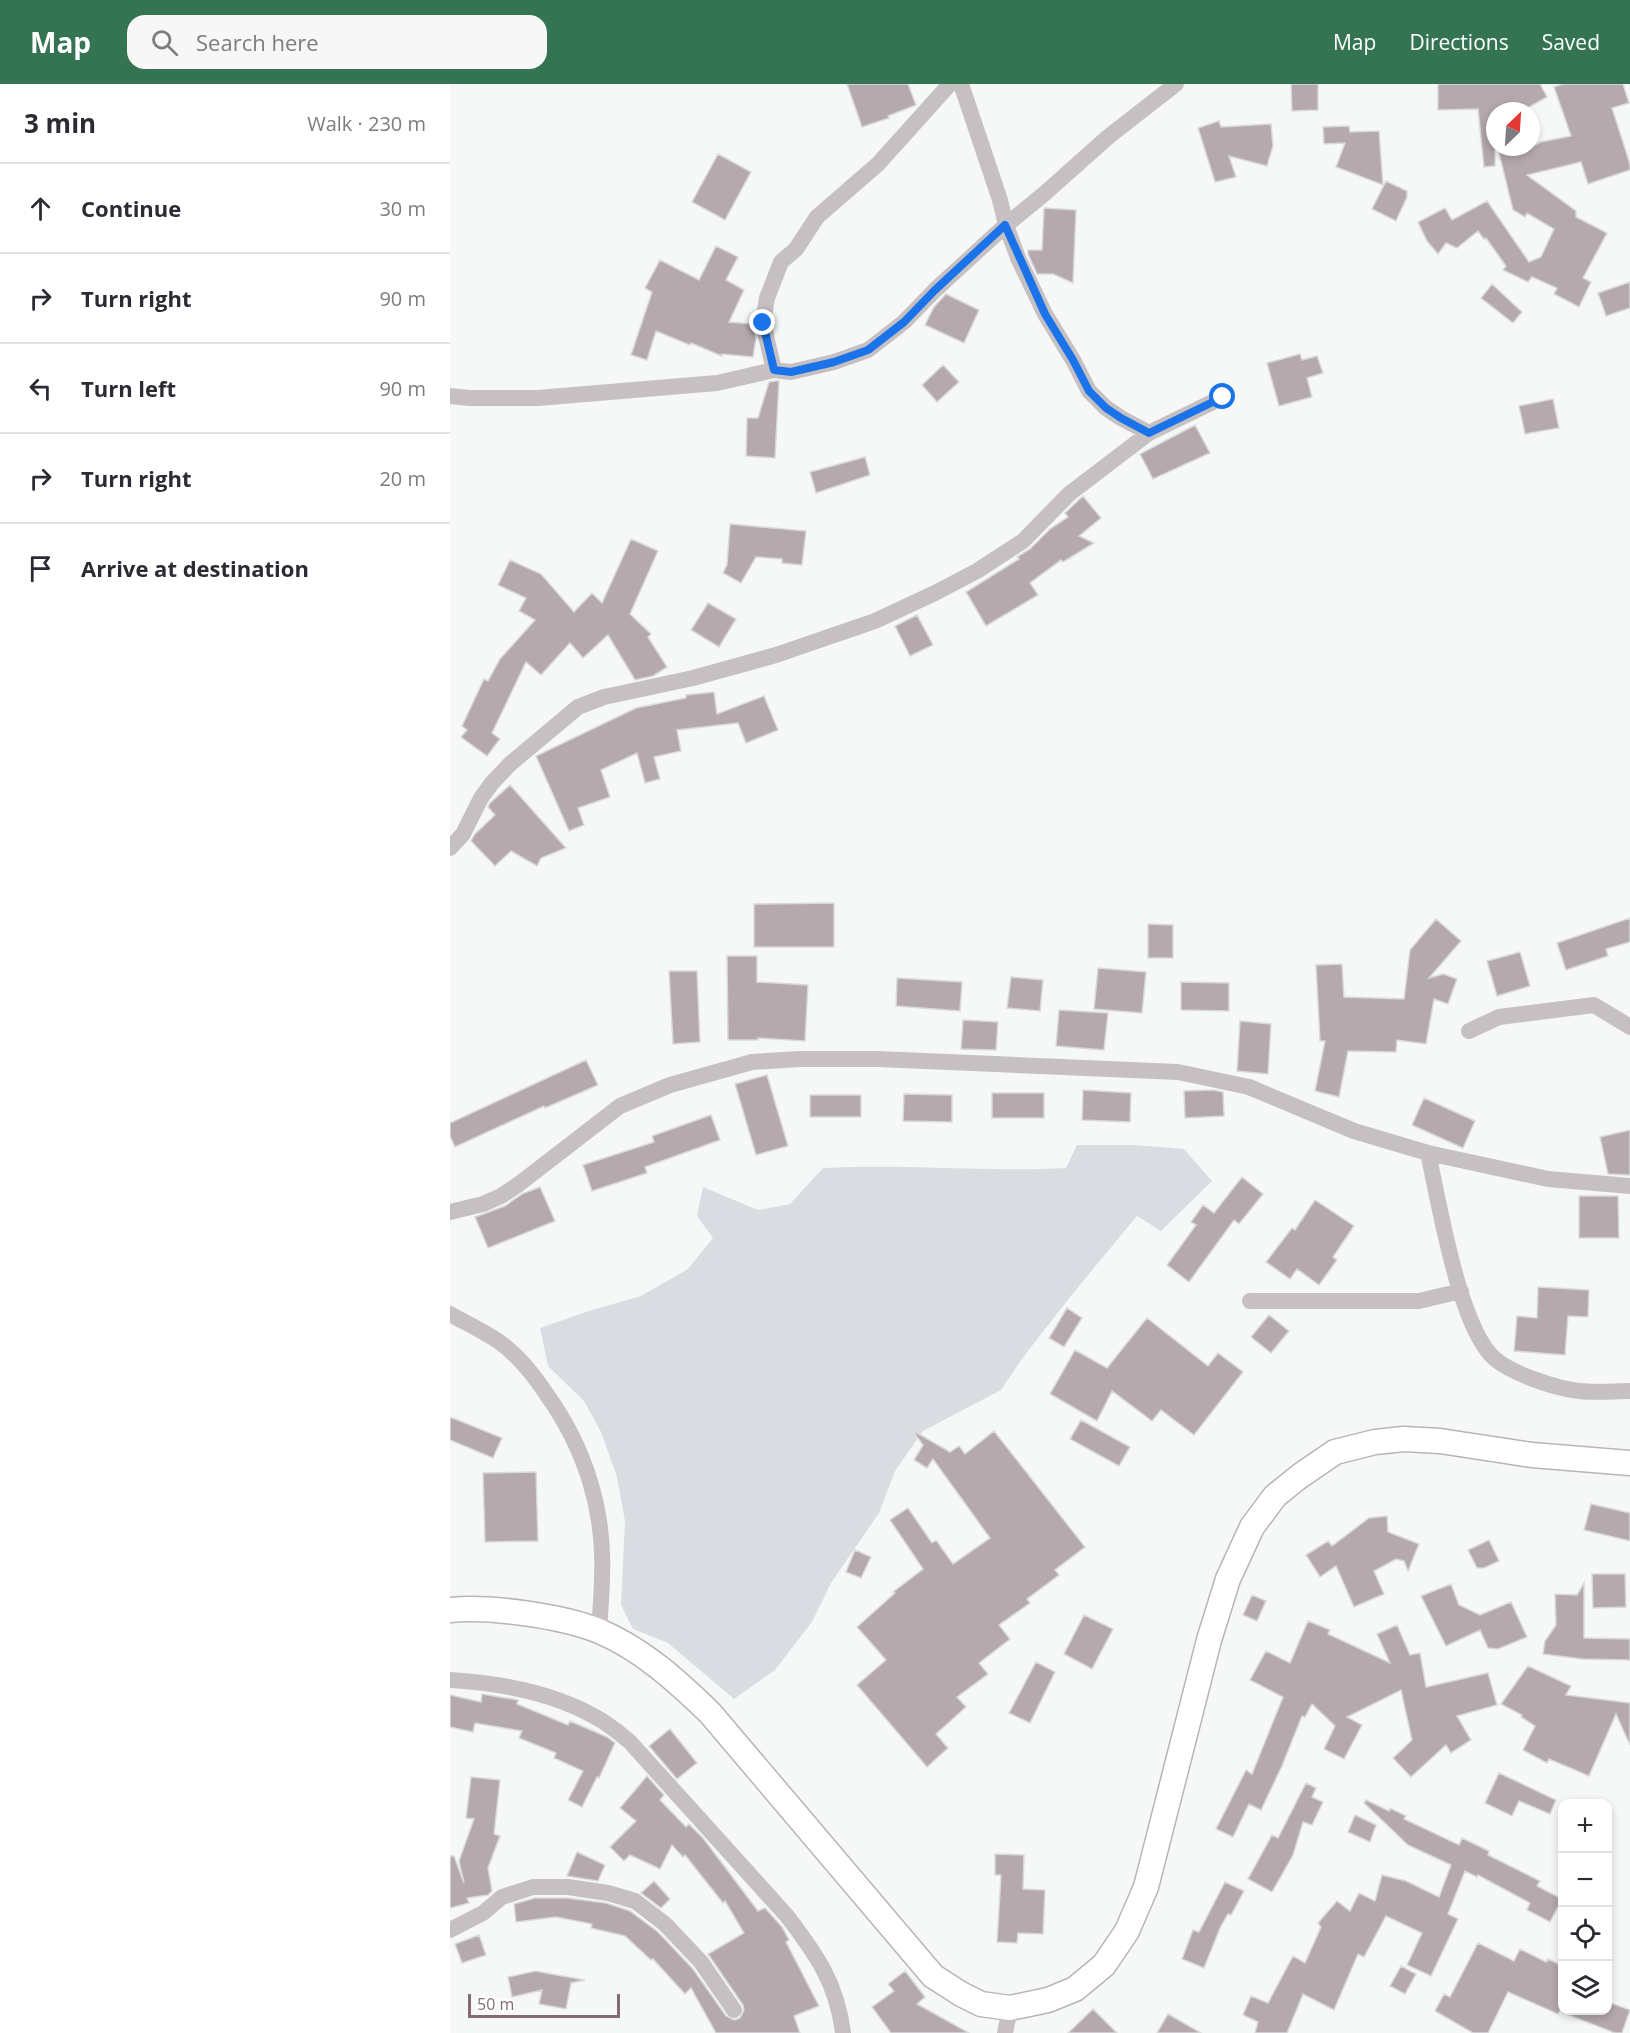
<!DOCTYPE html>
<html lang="en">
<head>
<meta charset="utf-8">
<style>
  body { margin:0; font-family:"Open Sans",sans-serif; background:#f7f7f7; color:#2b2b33 }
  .controls { position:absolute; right:18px; bottom:18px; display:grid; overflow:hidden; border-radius:12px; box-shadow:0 3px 9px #0003 }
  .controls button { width:54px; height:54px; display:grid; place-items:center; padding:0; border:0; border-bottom:2px solid #e1e1e2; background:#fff; color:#2b2b33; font:30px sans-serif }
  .compass { position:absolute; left:1036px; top:18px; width:54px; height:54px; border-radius:50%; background:#fff; box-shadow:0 3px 9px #0003; rotate:25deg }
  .scale { position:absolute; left:18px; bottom:15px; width:152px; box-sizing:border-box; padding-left:6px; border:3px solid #836b74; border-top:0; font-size:16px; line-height:21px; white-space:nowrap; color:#836b74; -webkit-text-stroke:4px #fff; paint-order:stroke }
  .stop { position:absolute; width:18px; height:18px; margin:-14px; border:4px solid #1a73e8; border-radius:50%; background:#fff }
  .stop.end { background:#1a73e8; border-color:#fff; box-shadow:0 2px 6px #0008 }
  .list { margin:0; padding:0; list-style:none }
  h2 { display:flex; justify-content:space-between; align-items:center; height:78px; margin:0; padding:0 24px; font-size:26px }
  h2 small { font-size:20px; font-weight:400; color:#7c7c81 }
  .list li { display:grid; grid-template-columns:39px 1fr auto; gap:18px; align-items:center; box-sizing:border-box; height:90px; padding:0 24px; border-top:2px solid #e1e1e2 }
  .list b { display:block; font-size:22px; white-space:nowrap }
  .list em { font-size:20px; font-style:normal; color:#7c7c81 }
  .icon { flex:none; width:33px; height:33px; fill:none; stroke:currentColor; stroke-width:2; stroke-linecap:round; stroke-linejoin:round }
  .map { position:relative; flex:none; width:1180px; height:1949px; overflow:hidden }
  header { display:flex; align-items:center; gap:36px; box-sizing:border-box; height:84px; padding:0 30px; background:#347452; color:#fff }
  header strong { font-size:28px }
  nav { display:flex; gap:33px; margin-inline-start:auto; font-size:21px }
  .search { width:420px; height:54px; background:#f7f7f7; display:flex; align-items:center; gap:15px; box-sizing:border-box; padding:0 21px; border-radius:18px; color:#7c7c81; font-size:22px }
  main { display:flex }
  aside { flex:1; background:#fff }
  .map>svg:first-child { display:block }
  .green { fill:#dadce1 }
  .building { fill:#b5a9ae; stroke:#d8d9da; stroke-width:1.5 }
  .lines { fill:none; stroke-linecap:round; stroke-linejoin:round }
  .secondary-casing { stroke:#bbb3b6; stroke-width:27 }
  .street { stroke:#c7c0c2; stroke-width:16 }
  .secondary { stroke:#fff; stroke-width:24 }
  .route { stroke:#1a73e8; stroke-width:8 }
</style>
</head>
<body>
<header>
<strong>Map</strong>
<div class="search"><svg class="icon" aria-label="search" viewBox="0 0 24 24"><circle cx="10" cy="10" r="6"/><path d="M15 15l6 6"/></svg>Search here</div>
<nav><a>Map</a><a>Directions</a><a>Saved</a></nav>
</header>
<main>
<aside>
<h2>3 min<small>Walk · 230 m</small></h2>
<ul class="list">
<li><svg class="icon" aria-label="ahead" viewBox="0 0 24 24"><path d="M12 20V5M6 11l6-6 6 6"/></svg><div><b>Continue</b></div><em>30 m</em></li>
<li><svg class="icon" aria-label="right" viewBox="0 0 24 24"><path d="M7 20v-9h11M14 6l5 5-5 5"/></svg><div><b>Turn right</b></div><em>90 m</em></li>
<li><svg class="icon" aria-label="left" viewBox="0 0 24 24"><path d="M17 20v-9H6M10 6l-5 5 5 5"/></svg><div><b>Turn left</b></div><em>90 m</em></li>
<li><svg class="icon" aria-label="right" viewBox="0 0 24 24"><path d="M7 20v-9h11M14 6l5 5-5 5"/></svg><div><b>Turn right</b></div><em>20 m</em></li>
<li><svg class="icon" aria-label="arrive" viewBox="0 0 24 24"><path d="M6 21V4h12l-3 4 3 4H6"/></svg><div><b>Arrive at destination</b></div></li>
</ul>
</aside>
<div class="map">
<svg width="1180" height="1949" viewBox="0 0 1180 1949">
  <rect width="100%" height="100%" fill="#f6f8f8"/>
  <path class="green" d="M 627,1061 L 685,1061 L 734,1065 L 762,1097 L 711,1147 L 687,1132 L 620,1213 L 574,1272 L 551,1306 L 473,1347 L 445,1387 L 429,1429 L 381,1499 L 362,1538 L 325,1586 L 284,1615 L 218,1559 L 183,1545 L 171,1521 L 175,1437 L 167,1393 L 151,1348 L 134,1317 L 98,1282 L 90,1244 L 139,1227 L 191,1212 L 238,1185 L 263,1154 L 247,1132 L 253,1103 L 308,1126 L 340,1120 L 373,1084 C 454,1080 535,1088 616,1084 Z"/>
  <path class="building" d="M 397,0 L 458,0 L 466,21 L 438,32 L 439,34 L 412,43 Z
    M 841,0 L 868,0 L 868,26 L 842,27 Z
    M 988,0 L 1090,0 L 1097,13 L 1072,27 L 1045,27 L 1045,82 L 1034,83 L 1028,25 L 988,26 Z
    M 1113,0 L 1173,0 L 1179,19 L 1162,24 L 1180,80 L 1180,86 L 1138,100 L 1131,78 L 1077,91 L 1126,127 L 1126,133 L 1157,149 L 1133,194 L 1141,198 L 1129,223 L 1104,210 L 1107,204 L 1082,193 L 1078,198 L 1053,186 L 1056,182 L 1036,154 L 1034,155 L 1028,147 L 1007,164 L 996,159 L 988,170 L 977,157 L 968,138 L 995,124 L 1002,136 L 1037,117 L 1079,178 L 1091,173 L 1104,145 L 1077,129 L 1075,133 L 1063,126 L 1049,69 L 1081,63 L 1091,58 L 1121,52 L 1104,3 Z
    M 769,37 L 771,43 L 821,40 L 823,62 L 817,82 L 779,72 L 786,93 L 765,98 L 748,44 Z
    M 899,42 L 900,48 L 929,47 L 933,101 L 886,83 L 895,59 L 874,60 L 873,43 Z
    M 268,70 L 301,88 L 275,136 L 242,118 Z
    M 936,97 L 957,107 L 957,113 L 946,137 L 922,125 Z
    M 594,124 L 626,126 L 623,199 L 603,190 L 587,190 L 578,170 L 578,166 L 592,166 Z
    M 266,162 L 288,173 L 276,196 L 294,206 L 279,238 L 303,240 L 306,254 L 303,273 L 272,270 L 272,272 L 241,259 L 240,261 L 206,247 L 197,276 L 181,271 L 202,208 L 195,204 L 210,176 L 249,196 Z
    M 1180,198 L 1180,224 L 1156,232 L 1148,209 Z
    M 1042,200 L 1072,228 L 1063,239 L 1031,214 Z
    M 496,210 L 529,226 L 514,259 L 475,241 L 484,223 Z
    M 850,270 L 852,276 L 867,272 L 873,289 L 857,294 L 862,313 L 829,322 L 817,279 Z
    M 493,281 L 509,298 L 487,318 L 472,301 Z
    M 325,297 L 329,297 L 325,374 L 296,372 L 297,334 L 308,334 L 319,298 Z
    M 1103,315 L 1109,344 L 1075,350 L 1069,322 Z
    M 745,341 L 760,369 L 703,395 L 690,370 Z
    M 415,373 L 420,391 L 366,409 L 360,388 Z
    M 633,412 L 651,434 L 629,452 L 644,459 L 613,478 L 611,476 L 580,499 L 588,511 L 536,542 L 516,508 L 569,475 L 567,473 L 580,465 L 600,445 L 618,433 L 615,429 Z
    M 280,440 L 356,447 L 352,481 L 332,479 L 332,475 L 306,473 L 291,499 L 273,489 L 277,481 Z
    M 181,455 L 208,467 L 180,530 L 201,550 L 198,553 L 217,583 L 203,592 L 185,596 L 158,551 L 133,574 L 120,559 L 91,591 L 76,578 L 42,649 L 50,655 L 37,672 L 11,653 L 17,646 L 12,642 L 34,595 L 38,597 L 50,575 L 85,536 L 69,527 L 76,514 L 48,501 L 60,476 L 91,490 L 124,528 L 142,509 L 152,519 Z
    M 258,519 L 286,535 L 269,563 L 241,546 Z
    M 467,531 L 483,561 L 460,572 L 445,542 Z
    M 264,608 L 267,630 L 314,612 L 328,646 L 296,659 L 288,639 L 227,646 L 231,667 L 204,673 L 210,695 L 195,699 L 187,669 L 151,686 L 160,713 L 128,724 L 134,741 L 119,747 L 86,672 L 186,624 L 236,614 L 236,611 Z
    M 60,701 L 116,764 L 91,774 L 87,782 L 61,767 L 45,782 L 21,757 L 25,750 L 45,731 L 38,723 L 40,719 Z
    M 384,819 L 384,863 L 304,863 L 304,820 Z
    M 1180,834 L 1180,858 L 1156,865 L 1158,872 L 1116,886 L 1107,859 Z
    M 986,835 L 1011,857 L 979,894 L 993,890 L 1007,895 L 998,920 L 984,915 L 976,960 L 947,956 L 946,968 L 898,967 L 889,1013 L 865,1007 L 875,957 L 870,957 L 866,881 L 892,880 L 894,913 L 954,915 L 960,866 Z
    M 698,840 L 723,841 L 723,874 L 698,874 Z
    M 1070,868 L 1080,902 L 1047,912 L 1037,877 Z
    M 277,872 L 307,872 L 307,898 L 358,901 L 355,957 L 308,954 L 308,956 L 278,956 Z
    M 648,884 L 696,888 L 692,929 L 644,925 Z
    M 219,887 L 247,887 L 250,958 L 223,960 Z
    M 561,893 L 593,896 L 590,927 L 557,924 Z
    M 447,894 L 512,898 L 510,927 L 446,922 Z
    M 731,898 L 779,899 L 779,927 L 731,926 Z
    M 609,926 L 658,929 L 654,966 L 606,962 Z
    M 513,936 L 548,938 L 546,966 L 511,965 Z
    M 790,937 L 821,940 L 818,990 L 787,987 Z
    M 136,976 L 148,1001 L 95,1024 L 94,1022 L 5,1063 L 0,1052 L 0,1039 Z
    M 317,991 L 338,1062 L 306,1071 L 285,1000 Z
    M 633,1006 L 681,1009 L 680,1038 L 632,1036 Z
    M 763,1006 L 773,1008 L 774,1032 L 735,1034 L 734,1007 Z
    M 542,1009 L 594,1009 L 594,1034 L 542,1034 Z
    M 454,1010 L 502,1011 L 502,1038 L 453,1037 Z
    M 360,1011 L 411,1011 L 411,1033 L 360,1033 Z
    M 974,1014 L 1025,1037 L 1013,1064 L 962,1041 Z
    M 261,1031 L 270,1056 L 195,1083 L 197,1089 L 142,1107 L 133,1081 L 204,1058 L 202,1052 Z
    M 1180,1046 L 1180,1091 L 1158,1090 L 1150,1053 Z
    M 792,1093 L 813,1110 L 789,1140 L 784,1136 L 739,1198 L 717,1181 L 746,1141 L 741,1138 L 753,1121 L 764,1129 Z
    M 90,1103 L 105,1137 L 38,1164 L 25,1133 L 55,1122 L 72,1110 Z
    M 1129,1112 L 1168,1112 L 1169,1154 L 1129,1154 Z
    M 865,1116 L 904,1142 L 883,1173 L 887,1176 L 869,1201 L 847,1185 L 840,1195 L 816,1178 L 842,1144 L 845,1146 Z
    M 1088,1203 L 1139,1206 L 1138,1233 L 1118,1232 L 1115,1271 L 1064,1267 L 1067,1232 L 1087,1234 Z
    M 617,1224 L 632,1234 L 614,1263 L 599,1254 Z
    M 819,1231 L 839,1247 L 821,1269 L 801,1253 Z
    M 697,1234 L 758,1282 L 768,1269 L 793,1288 L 744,1351 L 711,1326 L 702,1337 L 662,1307 L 647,1337 L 600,1310 L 625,1266 L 657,1284 Z
    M 0,1333 L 52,1354 L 43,1374 L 0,1356 Z
    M 631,1336 L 680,1363 L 669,1382 L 620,1355 Z
    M 462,1346 L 500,1368 L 509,1362 L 515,1370 L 544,1347 L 635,1463 L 605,1486 L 609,1491 L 577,1515 L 580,1519 L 549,1541 L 560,1555 L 529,1579 L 538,1590 L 507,1613 L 516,1623 L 486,1650 L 498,1664 L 477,1683 L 407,1601 L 436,1576 L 407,1543 L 445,1509 L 443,1508 L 473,1485 L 440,1436 L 458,1424 L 482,1459 L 486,1456 L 503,1480 L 540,1454 L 483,1375 L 477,1384 L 464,1376 L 473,1361 Z
    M 86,1388 L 88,1457 L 35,1458 L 33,1389 Z
    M 1141,1420 L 1180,1429 L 1180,1457 L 1134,1446 Z
    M 937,1432 L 938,1448 L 969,1460 L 958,1487 L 954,1477 L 946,1475 L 924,1487 L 934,1510 L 904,1523 L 886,1482 L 870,1493 L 856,1471 L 878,1457 L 882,1462 L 919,1434 Z
    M 1039,1456 L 1049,1477 L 1034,1484 L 1027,1484 L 1018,1466 Z
    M 405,1466 L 421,1473 L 411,1494 L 396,1488 Z
    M 1142,1490 L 1175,1490 L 1176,1523 L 1143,1524 Z
    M 1134,1499 L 1134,1554 L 1180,1555 L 1180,1576 L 1132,1575 L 1093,1570 L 1095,1557 L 1106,1541 L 1105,1510 L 1127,1511 Z
    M 1001,1500 L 1009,1521 L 1030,1531 L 1061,1518 L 1077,1553 L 1048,1565 L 1038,1564 L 1030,1546 L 996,1562 L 971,1512 Z
    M 802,1511 L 816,1517 L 807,1537 L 793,1531 Z
    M 634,1531 L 663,1545 L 642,1585 L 614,1570 Z
    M 858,1537 L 880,1546 L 878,1550 L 940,1579 L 927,1550 L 947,1541 L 960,1571 L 970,1569 L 976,1603 L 1038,1589 L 1047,1621 L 1007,1632 L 1021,1656 L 1001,1669 L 996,1661 L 961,1693 L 943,1674 L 962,1656 L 951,1606 L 897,1633 L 912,1641 L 894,1675 L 874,1665 L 885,1642 L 862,1620 L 855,1633 L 852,1632 L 832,1682 L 811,1726 L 799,1720 L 783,1753 L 766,1745 L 796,1686 L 802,1690 L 833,1613 L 800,1596 L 816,1567 L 840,1579 Z
    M 586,1578 L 605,1588 L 580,1639 L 559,1629 Z
    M 1078,1582 L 1121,1602 L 1116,1611 L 1180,1619 L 1180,1661 L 1166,1630 L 1139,1692 L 1099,1675 L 1097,1679 L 1073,1666 L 1085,1642 L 1071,1633 L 1072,1631 L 1051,1620 Z
    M 32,1610 L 68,1616 L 67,1620 L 118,1641 L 120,1637 L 157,1653 L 165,1659 L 149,1694 L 147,1693 L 132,1723 L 118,1716 L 133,1687 L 104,1674 L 106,1669 L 69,1654 L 72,1647 L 25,1639 L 23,1648 L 0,1643 L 0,1611 L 31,1618 Z
    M 220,1645 L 247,1679 L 227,1695 L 199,1662 Z
    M 1049,1689 L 1106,1716 L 1100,1730 L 1069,1717 L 1062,1732 L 1035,1719 Z
    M 197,1692 L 214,1711 L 210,1716 L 236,1743 L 239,1740 L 253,1754 L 308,1827 L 315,1824 L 332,1843 L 339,1856 L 336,1858 L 369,1922 L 344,1932 L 350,1949 L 266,1949 L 241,1904 L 235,1910 L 203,1875 L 201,1876 L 175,1852 L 141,1844 L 142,1840 L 106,1833 L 66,1838 L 64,1820 L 85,1814 L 117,1814 L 156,1819 L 180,1827 L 208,1848 L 243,1885 L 276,1932 L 284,1936 L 290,1934 L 294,1926 L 293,1921 L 258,1870 L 294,1849 L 275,1817 L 273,1819 L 235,1771 L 233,1773 L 222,1761 L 210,1785 L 180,1771 L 174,1777 L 160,1763 L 186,1737 L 170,1724 Z
    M 21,1693 L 50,1696 L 44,1750 L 50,1752 L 38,1784 L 42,1807 L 38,1811 L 17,1814 L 19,1819 L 0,1824 L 0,1772 L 4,1772 L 14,1799 L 9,1777 L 24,1735 L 16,1734 Z
    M 856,1699 L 866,1704 L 862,1713 L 873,1718 L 862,1741 L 853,1738 L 843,1771 L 822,1808 L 798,1795 L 822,1751 L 828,1754 Z
    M 916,1716 L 939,1727 L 940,1724 L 956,1732 L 954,1735 L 1009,1761 L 1012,1754 L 1039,1767 L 1038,1771 L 1090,1797 L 1087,1802 L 1112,1815 L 1100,1838 L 1077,1826 L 1080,1819 L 1028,1791 L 1027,1793 L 1015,1787 L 998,1830 L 1008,1835 L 981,1892 L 957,1881 L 972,1849 L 936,1832 L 914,1873 L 908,1870 L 884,1926 L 853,1910 L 837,1949 L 805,1949 L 808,1938 L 793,1931 L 801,1912 L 818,1919 L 843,1872 L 855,1879 L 871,1843 L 868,1839 L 887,1817 L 900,1827 L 909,1809 L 925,1817 L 932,1791 L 956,1797 L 989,1813 L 1001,1781 L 958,1761 L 914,1719 Z
    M 905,1731 L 926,1741 L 920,1758 L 898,1748 Z
    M 127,1768 L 155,1781 L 148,1797 L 117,1792 Z
    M 545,1770 L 574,1771 L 573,1805 L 595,1806 L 593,1850 L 568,1849 L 567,1859 L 547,1858 L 551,1791 L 545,1791 Z
    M 204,1797 L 220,1815 L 211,1824 L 191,1809 Z
    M 775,1798 L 794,1807 L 781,1831 L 778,1830 L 770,1844 L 754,1884 L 732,1875 L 743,1846 L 749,1848 Z
    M 29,1851 L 36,1871 L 12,1879 L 5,1860 Z
    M 1028,1859 L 1064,1877 L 1070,1865 L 1096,1878 L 1098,1875 L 1113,1882 L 1113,1921 L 1108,1930 L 1058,1908 L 1038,1949 L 1023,1949 L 985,1927 L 994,1910 L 1000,1913 Z
    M 951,1882 L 966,1890 L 955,1910 L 940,1902 Z
    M 86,1887 L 101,1890 L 135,1896 L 121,1899 L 116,1925 L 89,1920 L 92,1906 L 62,1913 L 58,1893 Z
    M 455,1887 L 475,1913 L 467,1920 L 519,1949 L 441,1949 L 422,1923 L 444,1907 L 438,1900 Z
    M 1161,1919 L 1180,1926 L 1172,1949 L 1165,1949 L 1111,1928 L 1158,1926 Z
    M 643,1925 L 667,1949 L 618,1949 Z
    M 718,1930 L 751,1949 L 707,1949 Z"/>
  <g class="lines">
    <g class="secondary-casing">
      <path id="secondary" d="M 0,1526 C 40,1522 112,1532 149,1547 C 192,1565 227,1597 260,1629 L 483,1892 L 511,1910 L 531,1920 L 560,1924 L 598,1916 L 625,1905 L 654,1881 L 677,1847 L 696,1803 L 759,1556 L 778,1495 L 802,1443 L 825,1412 L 850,1392 L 885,1368 L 925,1358 L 954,1355 L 990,1357 L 1082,1371 L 1180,1379"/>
    </g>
    <path class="street" d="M 511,0 L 550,116 L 556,141 L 568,174 L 595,230 L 623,276 L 639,307 L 656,324 L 671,334 L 699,349
      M 324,286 L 313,239 L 317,214 L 331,178 L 346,165 L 367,133 L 428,80 L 500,0
      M 0,312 L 19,314 L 88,314 L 267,299 L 324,286 L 341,288 L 384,278 L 418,266 L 454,238 L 485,206 L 556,141 L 594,110 L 658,53 L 726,0
      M 0,764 L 13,750 L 31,714 L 42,699 L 60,680 L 128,623 L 154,613 L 243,594 L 326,571 L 425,537 L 485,509 L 527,487 L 573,457 L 619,410 L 699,349 L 773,313
      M 1019,947 L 1049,933 L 1144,921 L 1180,943
      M 978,1069 C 989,1118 1009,1244 1045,1275 C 1063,1290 1107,1305 1130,1307 C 1146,1309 1164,1307 1180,1307
      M 0,1128 L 33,1120 L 51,1112 L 69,1100 L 170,1022 L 220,1001 L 302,978 L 349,975 L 429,975 L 728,988 L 799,1003 L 904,1047 L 978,1069 L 1098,1095 L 1180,1102
      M 800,1217 L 969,1217 L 1011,1207
      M 0,1230 C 16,1239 33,1247 48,1257 C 68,1271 84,1291 97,1311 C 135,1364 155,1427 152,1492 C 152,1510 150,1529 149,1547
      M 0,1596 C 51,1599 110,1610 154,1638 C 163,1644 172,1651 180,1658 L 337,1832 C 366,1870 387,1899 393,1949
      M 0,1846 L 33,1829 L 52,1813 L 83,1803 L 118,1803 L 158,1809 L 185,1817 L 215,1840 L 251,1878 L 284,1926
      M 555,1949 L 560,1924"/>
    <use href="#secondary" class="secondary"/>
  </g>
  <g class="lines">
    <path class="route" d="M 313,239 L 324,286 L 341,288 L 384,278 L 418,266 L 454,238 L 485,206 L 555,141 L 595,230 L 623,276 L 639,307 L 656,324 L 671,334 L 699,349 L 773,313"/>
  </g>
</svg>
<div class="controls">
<button>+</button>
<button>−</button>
<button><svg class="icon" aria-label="locate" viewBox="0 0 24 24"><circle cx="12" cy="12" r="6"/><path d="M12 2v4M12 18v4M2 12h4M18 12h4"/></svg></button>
<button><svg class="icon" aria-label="layers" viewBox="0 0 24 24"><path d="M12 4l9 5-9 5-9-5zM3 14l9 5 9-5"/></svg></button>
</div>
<svg class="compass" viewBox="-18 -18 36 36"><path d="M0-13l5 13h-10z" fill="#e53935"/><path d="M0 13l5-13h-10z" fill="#7c7c81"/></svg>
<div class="scale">50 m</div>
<div class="stop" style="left:773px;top:313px"></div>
<div class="stop end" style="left:313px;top:239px"></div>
</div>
</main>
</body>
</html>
